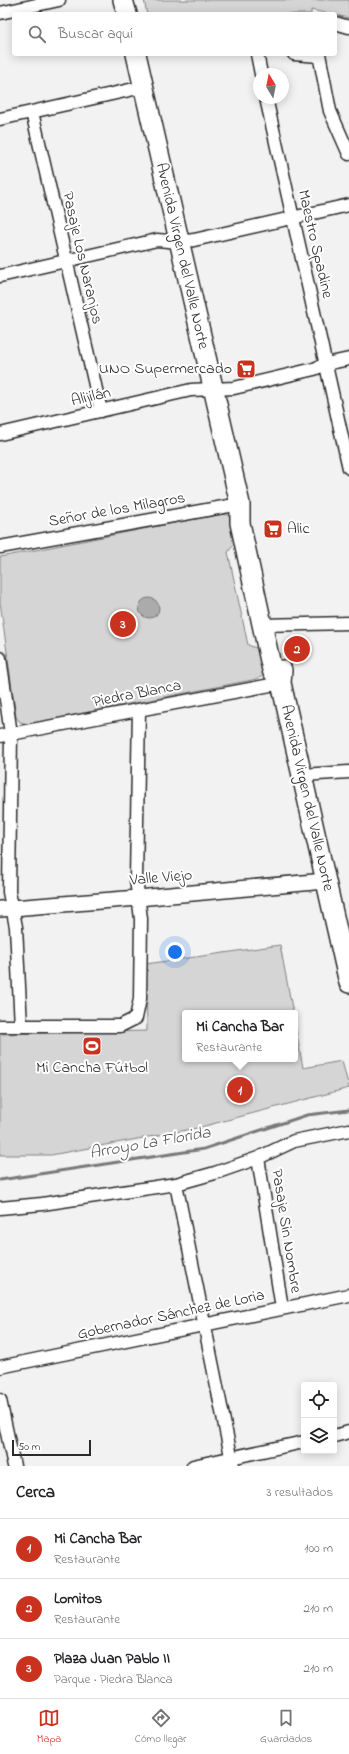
<!DOCTYPE html>
<html lang="es">
<head>
<meta charset="utf-8">
<style>
  body { margin:0; font-family:"Indie Flower",sans-serif; background:#f2f2f2; color:#202124 }
  .controls { position:absolute; right:12px; bottom:12px; display:grid; overflow:hidden; border-radius:4px; box-shadow:0 2px 10px #0003 }
  .controls button { width:36px; height:36px; display:grid; place-items:center; padding:0; border:0; border-bottom:1px solid #e0e0e0; background:#fff; color:#202124; font:20px sans-serif }
  .compass { position:absolute; left:253px; top:68px; width:36px; height:36px; border-radius:50%; background:#fff; box-shadow:0 2px 10px #0003; rotate:350deg }
  .scale { position:absolute; left:12px; bottom:10px; width:79px; box-sizing:border-box; padding-left:4px; border:2px solid #2b2b2b; border-top:0; font-size:11px; line-height:14px; white-space:nowrap; color:#2b2b2b; -webkit-text-stroke:3px #fff; paint-order:stroke }
  .you { position:absolute; left:175px; top:952px; width:14px; height:14px; margin:-10px; border:3px solid #fff; border-radius:50%; background:#1a73e8; box-shadow:0 0 0 6px #1a73e833 }
  .badge { display:grid; place-items:center; width:26px; height:26px; border-radius:50%; background:#c8321e; color:#fff; font-size:13px; font-weight:700 }
  .pin { position:absolute; translate:-50% -50%; border:2px solid #fff; box-shadow:0 1px 4px #0006 }
  .popup { position:absolute; left:182px; top:1010px; width:116px; height:52px; box-sizing:border-box; display:grid; place-content:center; border-radius:4px; background:#fff; filter:drop-shadow(0 1px 3px #0005); font-size:13px; white-space:nowrap; color:#757577 }
  .popup b { font-size:15px; color:#202124 }
  .popup::after { content:''; position:absolute; left:50%; top:100%; margin-left:-8px; border:8px solid transparent; border-top-color:#fff }
  .list { margin:0; padding:0; list-style:none }
  h2 { display:flex; justify-content:space-between; align-items:center; height:52px; margin:0; padding:0 16px; font-size:17px }
  h2 small { font-size:13px; font-weight:400; color:#757577 }
  .list li { display:grid; grid-template-columns:26px 1fr auto; gap:12px; align-items:center; box-sizing:border-box; height:60px; padding:0 16px; border-top:1px solid #e0e0e0 }
  .list b { display:block; font-size:15px; white-space:nowrap }
  .list p { margin:0; font-size:13px; white-space:nowrap; color:#757577 }
  .list em { font-size:13px; font-style:normal; color:#757577 }
  .icon { flex:none; width:22px; height:22px; fill:none; stroke:currentColor; stroke-width:2; stroke-linecap:round; stroke-linejoin:round }
  .map { position:relative; flex:none; width:349px; height:1466px; overflow:hidden }
  .search { position:absolute; background:#fff; box-shadow:0 2px 10px #0003; left:12px; right:12px; top:12px; height:44px; display:flex; align-items:center; gap:10px; box-sizing:border-box; padding:0 14px; border-radius:4px; color:#757577; font-size:15px }
  .sheet { height:232px; background:#fff }
  nav { display:flex; justify-content:space-around; align-items:center; box-sizing:border-box; height:56px; border-top:1px solid #e0e0e0; background:#fff; font-size:11px; color:#757577 }
  nav a { display:grid; justify-items:center; gap:2px }
  nav .on { color:#c8321e }
  .map>svg:first-child { display:block }
  .green { fill:#d5d5d5; stroke:#808080 }
  .water { fill:#ababab; stroke:#787878 }
  .lines { fill:none; stroke-linecap:round; stroke-linejoin:round }
  .stream { stroke:#787878; stroke-width:3 }
  .minor-casing { stroke:#2b2b2b; stroke-width:15 }
  .tertiary-casing { stroke:#2b2b2b; stroke-width:18 }
  .primary-casing { stroke:#2b2b2b; stroke-width:22 }
  .minor { stroke:#fff; stroke-width:12 }
  .tertiary { stroke:#fff; stroke-width:15 }
  .primary { stroke:#fff; stroke-width:19 }
  .labels { text-anchor:middle; dominant-baseline:central; stroke-width:4; stroke-linejoin:round; paint-order:stroke }
  .street-label { font-size:16px; fill:#2b2b2b; stroke:#fff }
  .poi-label { font-size:16px; fill:#2b2b2b; stroke:#fff; text-anchor:end }
  .water-label { font-size:17px; font-style:italic; fill:#585858; stroke:#fff }
</style>
</head>
<body>
<div class="map">
<svg width="349" height="1466" viewBox="0 0 349 1466">
  <rect width="100%" height="100%" fill="#f2f2f2"/>
  <filter id="ink" filterUnits="userSpaceOnUse"><feTurbulence type="fractalNoise" baseFrequency=".025" numOctaves="2"/><feDisplacementMap in="SourceGraphic" scale="8" xChannelSelector="R" yChannelSelector="G"/><feConvolveMatrix kernelMatrix="1 2 1 2 8 2 1 2 1" color-interpolation-filters="sRGB"/></filter>
  <g filter="url(#ink)">
    <path class="green" d="M 144,0 L 349,0 L 349,18 L 311,10 L 311,14 L 147,14 Z
      M 220,514 L 228,515 L 232,522 L 236,542 L 228,552 L 248,645 L 261,650 L 265,667 L 263,676 L 257,679 L 27,724 L 20,722 L 16,717 L 0,602 L 0,557 Z
      M 280,945 L 293,1013 L 185,1013 L 185,1059 L 295,1059 L 295,1024 L 303,1068 L 342,1061 L 349,1088 L 197,1128 L 51,1155 L 0,1155 L 0,1034 L 147,1031 L 146,964 Z"/>
    <path class="water" d="M139 608a10 10 0 1 1 20 0a10 10 0 1 1-20 0Z"/>
    <g class="lines">
      <path class="stream" d="M 0,1180 L 204,1149 L 307,1115 L 349,1110"/>
      <g class="minor-casing">
        <path id="minor" d="M 0,13 L 59,0
          M 335,23 L 349,27
          M 257,54 L 261,74
          M 294,54 L 319,56
          M 319,54 L 330,111 L 349,154
          M 266,98 L 349,468
          M 32,112 L 101,411
          M 0,119 L 143,87
          M 0,276 L 157,240 L 179,242 L 194,240 L 349,205
          M 0,434 L 191,390 L 234,388 L 314,369 L 326,364 L 349,359
          M 0,547 L 240,504
          M 262,625 L 349,623
          M 0,658 L 11,734 L 9,892 L 16,927 L 21,1026
          M 0,736 L 281,683
          M 302,775 L 349,772
          M 0,1026 L 120,1026 L 136,1018 L 140,999 L 141,919 L 136,879 L 139,710
          M 258,1158 L 282,1308
          M 176,1184 L 233,1466
          M 0,1208 L 42,1204 L 176,1184 L 215,1173 L 258,1158 L 294,1141 L 349,1130
          M 0,1367 L 349,1295
          M 0,1400 L 14,1466
          M 334,1436 L 349,1432
          M 193,1466 L 304,1442"/>
      </g>
      <g class="tertiary-casing">
        <path id="tertiary" d="M 0,909 L 138,898 L 325,881"/>
      </g>
      <g class="primary-casing">
        <path id="primary" d="M 123,0 L 127,14
          M 136,54 L 240,504 L 240,523 L 272,670 L 281,683
          M 282,670 L 281,683 L 349,983"/>
      </g>
      <use href="#minor" class="minor"/>
      <use href="#tertiary" class="tertiary"/>
      <use href="#primary" class="primary"/>
    </g>
  </g>
  <defs>
    <g id="supermarket-square" transform="scale(1)"><rect x="-9" y="-9" width="18" height="18" rx="4" fill="#c8321e" stroke="#fff"/><path d="M-6-5.5h2.5l.6 2H6L4.5 2H-2.5L-4.4-4H-6ZM-1.5 3.2a1.3 1.3 0 1 0 .1 0ZM3 3.2a1.3 1.3 0 1 0 .1 0Z" fill="#fff"/></g>
    <g id="stadium-square" transform="scale(1)"><rect x="-9" y="-9" width="18" height="18" rx="4" fill="#c8321e" stroke="#fff"/><path d="M0-5a6.5 5 0 1 0 0 10a6.5 5 0 1 0 0-10ZM-3.5-1.8h7v3.6h-7Z" fill="#fff"/></g>
  </defs>
  <g fill-rule="evenodd">
    <use href="#supermarket-square" x="246" y="369"/>
    <use href="#supermarket-square" x="273" y="529"/>
    <use href="#stadium-square" x="92" y="1046"/>
  </g>
  <g class="labels">
    <g class="street-label">
      <text transform="translate(315 244) rotate(77)">Maestro Spadine</text>
      <text transform="translate(182 256) rotate(77)">Avenida Virgen del Valle Norte</text>
      <text transform="translate(82 258) rotate(77)">Pasaje Los Naranjos</text>
      <text transform="translate(91 397) rotate(-13)">Alijilán</text>
      <text transform="translate(117 510) rotate(-10)">Señor de los Milagros</text>
      <text transform="translate(137 694) rotate(-11)">Piedra Blanca</text>
      <text transform="translate(307 798) rotate(77)">Avenida Virgen del Valle Norte</text>
      <text transform="translate(161 878) rotate(-5)">Valle Viejo</text>
      <text transform="translate(286 1231) rotate(81)">Pasaje Sin Nombre</text>
      <text transform="translate(171 1315) rotate(-12)">Gobernador Sánchez de Loria</text>
    </g>
    <g class="poi-label">
      <text x="232" y="369">UNO Supermercado</text>
      <text x="287" y="529" text-anchor="start">Alic</text>
      <text x="92" y="1068" text-anchor="middle">Mi Cancha Fútbol</text>
    </g>
    <g class="water-label">
      <text transform="translate(150 1143) rotate(-10)">Arroyo La Florida</text>
    </g>
  </g>
</svg>
<div class="controls">
<button><svg class="icon" aria-label="locate" viewBox="0 0 24 24"><circle cx="12" cy="12" r="6"/><path d="M12 2v4M12 18v4M2 12h4M18 12h4"/></svg></button>
<button><svg class="icon" aria-label="layers" viewBox="0 0 24 24"><path d="M12 4l9 5-9 5-9-5zM3 14l9 5 9-5"/></svg></button>
</div>
<svg class="compass" viewBox="-18 -18 36 36"><path d="M0-13l5 13h-10z" fill="#e53935"/><path d="M0 13l5-13h-10z" fill="#757577"/></svg>
<div class="scale">50 m</div>
<div class="you"></div>
<div class="pin badge" style="left:240px;top:1090px">1</div>
<div class="popup"><b>Mi Cancha Bar</b>Restaurante</div>
<div class="pin badge" style="left:297px;top:649px">2</div>
<div class="pin badge" style="left:123px;top:624px">3</div>
<div class="search"><svg class="icon" aria-label="search" viewBox="0 0 24 24"><circle cx="10" cy="10" r="6"/><path d="M15 15l6 6"/></svg>Buscar aquí</div>
</div>
<section class="sheet">
<h2>Cerca<small>3 resultados</small></h2>
<ul class="list">
<li><span class="badge">1</span><div><b>Mi Cancha Bar</b><p>Restaurante</p></div><em>100 m</em></li>
<li><span class="badge">2</span><div><b>Lomitos</b><p>Restaurante</p></div><em>210 m</em></li>
<li><span class="badge">3</span><div><b>Plaza Juan Pablo II</b><p>Parque · Piedra Blanca</p></div><em>210 m</em></li>
</ul>
</section>
<nav>
<a class="on"><svg class="icon" aria-label="map" viewBox="0 0 24 24"><path d="M3 6l6-2 6 2 6-2v14l-6 2-6-2-6 2zM9 4v14M15 6v14"/></svg>Mapa</a>
<a><svg class="icon" aria-label="directions" viewBox="0 0 24 24"><path d="M12 3l9 9-9 9-9-9zM9 14v-3h6M13 9l2 2-2 2"/></svg>Cómo llegar</a>
<a><svg class="icon" aria-label="saved" viewBox="0 0 24 24"><path d="M7 4h10v16l-5-4-5 4z"/></svg>Guardados</a>
</nav>
</body>
</html>
